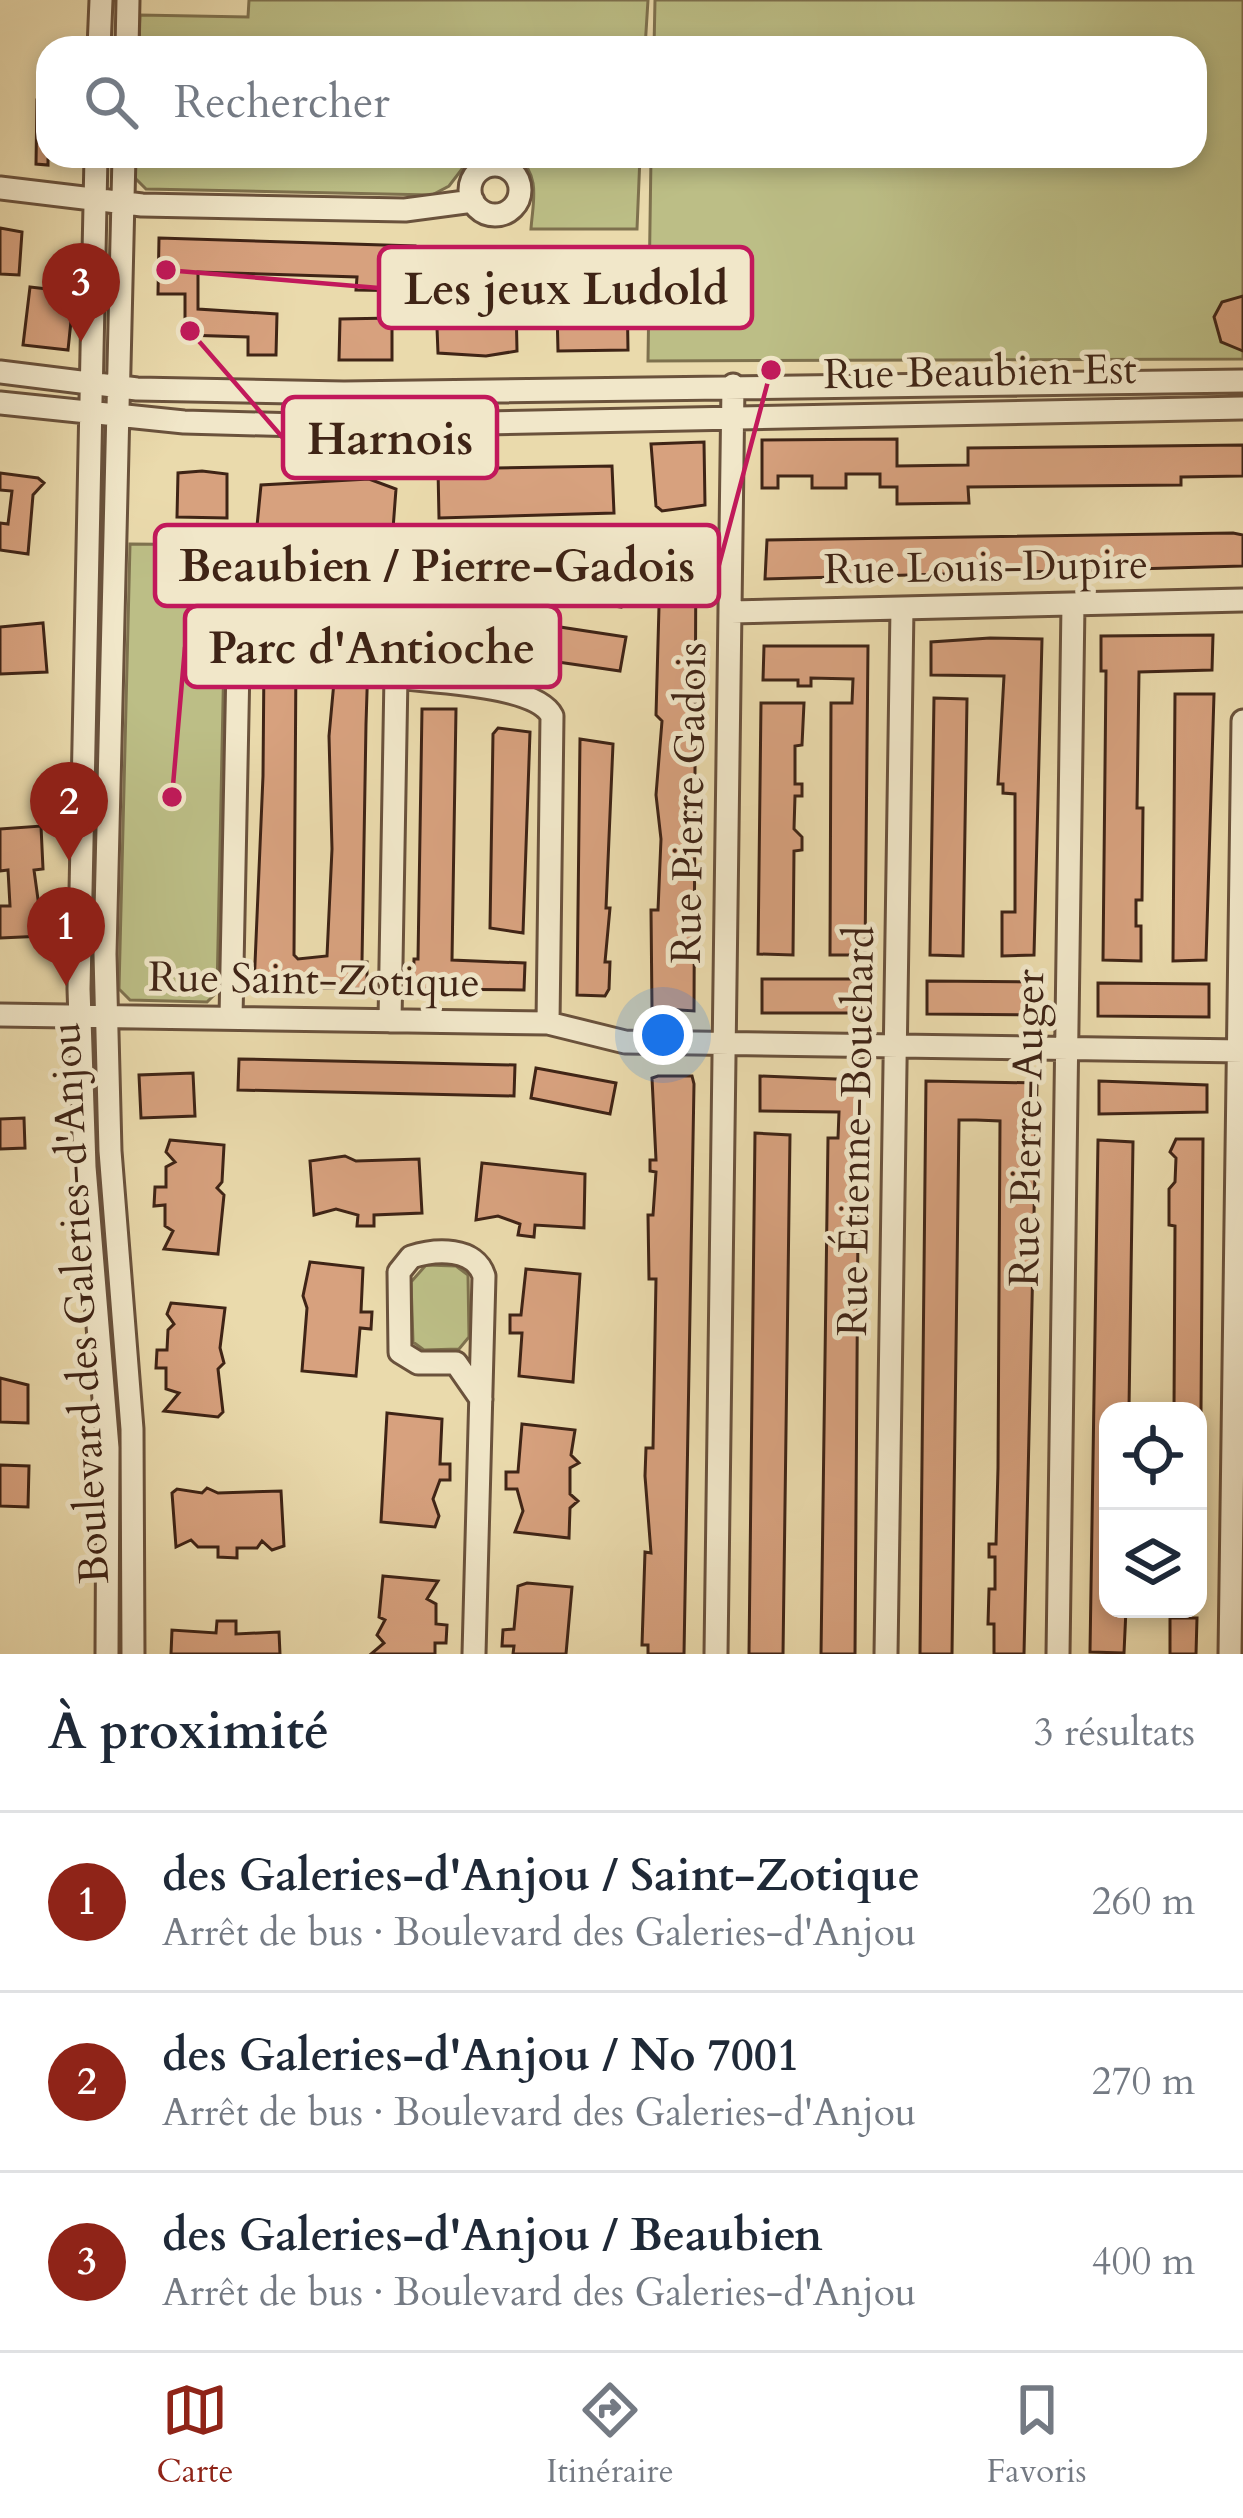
<!DOCTYPE html>
<html lang="fr">
<head>
<meta charset="utf-8">
<style>
  body { margin:0; font-family:Cardo,serif; background:#f6f6f7; color:#1f2937 }
  .controls { position:absolute; right:36px; bottom:36px; display:grid; overflow:hidden; border-radius:24px; box-shadow:0 6px 18px #0003 }
  .controls button { width:108px; height:108px; display:grid; place-items:center; padding:0; border:0; border-bottom:3px solid #e0e1e3; background:#fff; color:#1f2937; font:60px sans-serif }
  .you { position:absolute; left:663px; top:1035px; width:42px; height:42px; margin:-30px; border:9px solid #fff; border-radius:50%; background:#1a73e8; box-shadow:0 0 0 18px #1a73e833 }
  .badge { display:grid; place-items:center; width:78px; height:78px; border-radius:50%; background:#8f2418; color:#fff; font-size:39px; font-weight:700 }
  .pin { position:absolute; translate:-50% -99px; filter:drop-shadow(0 3px 6px #0008) }
  .pin::after { content:''; position:absolute; top:63px; width:42px; height:36px; background:inherit; clip-path:polygon(0 0,100% 0,50% 100%) }
  .list { margin:0; padding:0; list-style:none }
  h2 { display:flex; justify-content:space-between; align-items:center; height:156px; margin:0; padding:0 48px; font-size:51px }
  h2 small { font-size:39px; font-weight:400; color:#747a83 }
  .list li { display:grid; grid-template-columns:78px 1fr auto; gap:36px; align-items:center; box-sizing:border-box; height:180px; padding:0 48px; border-top:3px solid #e0e1e3 }
  .list b { display:block; font-size:45px; white-space:nowrap }
  .list p { margin:0; font-size:39px; white-space:nowrap; color:#747a83 }
  .list em { font-size:39px; font-style:normal; color:#747a83 }
  .icon { flex:none; width:66px; height:66px; fill:none; stroke:currentColor; stroke-width:2; stroke-linecap:round; stroke-linejoin:round }
  .map { position:relative; flex:none; width:1243px; height:1654px; overflow:hidden }
  .search { position:absolute; background:#fff; box-shadow:0 6px 18px #0003; left:36px; right:36px; top:36px; height:132px; display:flex; align-items:center; gap:30px; box-sizing:border-box; padding:0 42px; border-radius:36px; color:#747a83; font-size:45px }
  .sheet { height:696px; background:#fff }
  nav { display:flex; justify-content:space-around; align-items:center; box-sizing:border-box; height:168px; border-top:3px solid #e0e1e3; background:#fff; font-size:33px; color:#747a83 }
  nav a { display:grid; justify-items:center; gap:6px }
  nav .on { color:#8f2418 }
  .map>svg:first-child { display:block }
  .green { fill:#bcbe86; stroke:#7e714e; stroke-width:3 }
  .building { fill:#d7a17e; stroke:#3f2416; stroke-width:3; fill-rule:evenodd }
  .lines { fill:none; stroke-linecap:round; stroke-linejoin:round }
  .minor-casing { stroke:#6a523c; stroke-width:27 }
  .minor { stroke:#f1e7c9; stroke-width:21 }
  .labels { text-anchor:middle; dominant-baseline:central; stroke-width:10; stroke-linejoin:round; paint-order:stroke }
  .street-label { font-size:42px; fill:#3f2416; stroke:#f1e7c9 }
  .leader { fill:none; stroke:#c2185b; stroke-width:4.5 }
  .callout-dot { fill:#c2185b; stroke:#f1e7c9; stroke-width:4.5 }
  .callout { fill:#f1e7c9; stroke:#c2185b; stroke-width:4.5 }
  .callout-label { font-size:45px; text-anchor:middle; font-weight:bold; fill:#3f2416 }
</style>
</head>
<body>
<div class="map">
<svg width="1243" height="1654" viewBox="0 0 1243 1654">
  <rect width="100%" height="100%" fill="#eadaac"/>
  <filter id="stains"><feTurbulence type="fractalNoise" baseFrequency=".00167" numOctaves="4"/><feColorMatrix values="0 0 0 0 .2 0 0 0 0 .09 0 0 0 0 .02 0 0 0 .5 -.17"/></filter>
  <radialGradient id="worn" r=".72"><stop offset=".6" stop-color="#630" stop-opacity="0"/><stop offset="1" stop-color="#630" stop-opacity=".3"/></radialGradient>
  <path class="green" d="M 249,0 L 648,0 L 645,48 L 139,48 L 140,15 L 248,17 Z
    M 655,0 L 1243,0 L 1243,359 L 648,361 L 651,156 L 1195,156 L 1195,48 L 654,48 Z
    M 136,156 L 472,156 L 449,186 L 432,195 L 146,189 L 135,178 Z
    M 517,156 L 640,156 L 637,229 L 531,229 C 533,200 541,177 517,156 Z
    M 130,544 L 235,545 L 234,591 L 225,606 L 217,992 L 207,1002 L 130,1000 L 119,989 Z
    M 426,1265 L 456,1266 L 468,1275 L 469,1337 L 459,1349 L 424,1350 L 413,1342 L 411,1282 Z"/>
  <path class="building" d="M 37,100 L 48,100 L 48,165 L 36,164 Z
    M 0,228 L 22,232 L 19,275 L 0,274 Z
    M 159,238 L 415,246 L 415,291 L 356,290 L 357,277 L 198,272 L 198,309 L 277,314 L 276,355 L 248,355 L 248,337 L 185,335 L 185,294 L 158,294 Z
    M 634,267 L 635,283 L 627,284 L 628,350 L 558,351 L 556,269 Z
    M 30,287 L 74,292 L 68,350 L 23,345 Z
    M 1243,296 L 1243,351 L 1221,342 L 1214,317 L 1222,302 Z
    M 492,299 L 516,301 L 517,351 L 486,356 L 438,353 L 436,303 Z
    M 392,318 L 392,360 L 339,360 L 340,319 Z
    M 897,439 L 897,466 L 968,465 L 968,448 L 1243,445 L 1243,476 L 1181,477 L 1181,485 L 968,487 L 969,503 L 897,504 L 897,487 L 880,487 L 880,474 L 846,474 L 846,488 L 812,488 L 812,476 L 778,476 L 778,488 L 762,488 L 762,440 Z
    M 704,442 L 705,505 L 662,511 L 656,506 L 651,444 Z
    M 612,466 L 614,513 L 439,518 L 438,469 Z
    M 202,471 L 227,474 L 227,518 L 177,517 L 178,473 Z
    M 0,473 L 38,478 L 44,483 L 33,495 L 28,554 L 0,550 L 0,523 L 8,524 L 12,491 L 0,490 Z
    M 369,479 L 396,489 L 393,529 L 299,534 L 261,531 L 257,526 L 261,485 Z
    M 1233,533 L 1243,535 L 1243,566 L 765,579 L 767,540 Z
    M 661,535 L 696,535 L 694,1011 L 652,1008 L 651,910 L 658,910 L 661,839 L 656,795 L 662,721 L 656,715 Z
    M 612,551 L 628,553 L 621,607 L 538,595 L 544,553 L 610,563 Z
    M 441,609 L 626,637 L 620,671 L 435,644 Z
    M 43,623 L 47,672 L 0,674 L 0,627 Z
    M 259,628 L 376,629 L 375,661 L 368,661 L 366,724 L 362,962 L 367,962 L 367,989 L 254,987 L 263,776 L 264,659 L 259,659 ZM 323,657 L 336,660 L 329,736 L 332,849 L 327,956 L 298,959 L 294,955 L 296,658 Z
    M 1213,635 L 1212,670 L 1139,672 L 1137,808 L 1143,808 L 1142,900 L 1136,900 L 1136,926 L 1141,926 L 1141,961 L 1103,960 L 1106,671 L 1101,671 L 1101,636 Z
    M 990,638 L 1042,639 L 1034,955 L 1002,956 L 1002,912 L 1015,912 L 1015,794 L 1003,793 L 1003,784 L 998,784 L 1004,676 L 931,675 L 931,642 Z
    M 764,646 L 868,646 L 865,955 L 830,955 L 831,703 L 852,703 L 853,679 L 811,678 L 811,686 L 798,686 L 798,680 L 763,680 Z
    M 1175,694 L 1214,694 L 1206,960 L 1173,961 Z
    M 934,698 L 967,699 L 963,956 L 930,955 Z
    M 761,703 L 804,703 L 802,745 L 795,746 L 795,784 L 802,784 L 802,796 L 795,796 L 794,829 L 802,837 L 802,850 L 794,851 L 793,955 L 758,954 Z
    M 422,709 L 456,709 L 452,960 L 525,963 L 524,990 L 413,989 L 414,959 L 418,959 Z
    M 498,728 L 530,732 L 523,933 L 490,928 L 493,734 Z
    M 580,739 L 613,744 L 606,908 L 610,908 L 605,962 L 610,962 L 609,989 L 605,996 L 577,995 Z
    M 41,826 L 43,869 L 34,870 L 43,936 L 0,938 L 0,906 L 10,906 L 8,870 L 0,871 L 0,829 Z
    M 762,979 L 861,979 L 861,1013 L 762,1013 Z
    M 927,981 L 1038,982 L 1037,1015 L 927,1014 Z
    M 1098,983 L 1209,984 L 1209,1017 L 1098,1016 Z
    M 239,1059 L 515,1065 L 514,1096 L 238,1090 Z
    M 536,1068 L 616,1083 L 610,1114 L 531,1098 Z
    M 193,1073 L 195,1116 L 141,1118 L 139,1075 Z
    M 658,1076 L 692,1076 L 694,1084 L 684,1654 L 648,1654 L 648,1645 L 642,1645 L 645,1552 L 651,1553 L 645,1476 L 646,1448 L 653,1448 L 656,1279 L 649,1279 L 648,1215 L 653,1215 L 656,1172 L 650,1171 L 650,1160 L 656,1160 L 652,1078 Z
    M 760,1076 L 859,1080 L 855,1654 L 821,1654 L 828,1138 L 838,1138 L 839,1112 L 760,1111 Z
    M 926,1081 L 1037,1083 L 1024,1654 L 994,1654 L 994,1624 L 988,1624 L 989,1589 L 995,1589 L 995,1557 L 989,1557 L 989,1544 L 996,1544 L 998,1468 L 1000,1121 L 976,1120 L 959,1120 L 952,1654 L 920,1654 Z
    M 1099,1081 L 1207,1085 L 1207,1112 L 1099,1114 Z
    M 24,1118 L 25,1148 L 0,1149 L 0,1119 Z
    M 755,1133 L 790,1135 L 783,1654 L 749,1654 Z
    M 1176,1139 L 1203,1139 L 1201,1411 L 1174,1411 L 1175,1226 L 1169,1225 L 1169,1189 L 1175,1182 L 1176,1158 L 1170,1152 Z
    M 170,1140 L 224,1145 L 222,1182 L 217,1188 L 224,1195 L 218,1254 L 164,1249 L 173,1231 L 165,1226 L 165,1205 L 154,1206 L 155,1187 L 166,1187 L 166,1167 L 175,1162 L 166,1152 Z
    M 1098,1140 L 1133,1142 L 1129,1408 L 1108,1411 L 1108,1609 L 1126,1609 L 1124,1653 L 1090,1652 Z
    M 345,1156 L 356,1161 L 419,1159 L 422,1213 L 374,1215 L 374,1226 L 357,1226 L 358,1215 L 336,1209 L 314,1215 L 310,1161 Z
    M 482,1163 L 585,1174 L 584,1228 L 535,1225 L 534,1237 L 518,1235 L 520,1224 L 498,1216 L 476,1220 Z
    M 310,1262 L 363,1268 L 361,1312 L 372,1312 L 371,1329 L 360,1328 L 356,1376 L 302,1371 L 307,1308 L 303,1296 Z
    M 526,1269 L 580,1274 L 573,1382 L 519,1376 L 522,1333 L 510,1333 L 510,1315 L 521,1315 Z
    M 171,1303 L 225,1308 L 220,1348 L 224,1363 L 218,1369 L 223,1412 L 218,1417 L 164,1411 L 179,1393 L 166,1389 L 166,1368 L 156,1368 L 157,1350 L 167,1350 L 168,1330 L 174,1324 L 167,1314 Z
    M 0,1378 L 28,1385 L 28,1423 L 0,1422 Z
    M 387,1413 L 442,1419 L 440,1464 L 450,1464 L 450,1480 L 440,1480 L 433,1499 L 439,1516 L 435,1527 L 381,1522 Z
    M 522,1424 L 575,1430 L 571,1455 L 579,1463 L 570,1468 L 570,1494 L 578,1501 L 570,1508 L 569,1538 L 515,1532 L 523,1511 L 517,1489 L 506,1489 L 506,1472 L 518,1472 Z
    M 0,1465 L 29,1466 L 28,1507 L 0,1506 Z
    M 207,1488 L 218,1493 L 281,1491 L 284,1546 L 272,1550 L 262,1541 L 257,1548 L 237,1548 L 237,1558 L 218,1557 L 218,1547 L 198,1547 L 191,1540 L 176,1547 L 172,1493 L 177,1489 L 202,1493 Z
    M 383,1576 L 438,1581 L 427,1599 L 436,1604 L 436,1624 L 447,1625 L 446,1643 L 435,1643 L 435,1654 L 371,1654 L 384,1643 L 377,1635 L 385,1620 L 379,1617 Z
    M 527,1583 L 572,1587 L 566,1654 L 513,1654 L 514,1646 L 502,1646 L 503,1630 L 514,1629 L 518,1586 Z
    M 1170,1618 L 1197,1618 L 1196,1654 L 1170,1654 Z
    M 217,1621 L 236,1621 L 236,1634 L 279,1632 L 280,1654 L 171,1654 L 172,1630 L 216,1633 Z"/>
  <g class="lines">
    <g class="minor-casing">
      <path id="minor" d="M 99,48 L 101,0
        M 127,48 L 128,0
        M 96,156 L 79,989 L 85,1167 L 108,1448 L 107,1654
        M 124,156 L 105,954 L 110,1151 L 132,1429 L 133,1654
        M470 190a25 25 0 1 1 50 0a25 25 0 1 1-50 0Z
        M 0,188 L 142,205 L 405,210 L 473,201
        M 0,372 L 137,389 L 344,393 L 1243,381
        M 0,403 L 184,422 L 337,426 L 1243,408
        M 731,612 L 1243,600
        M 396,677 C 432,682 536,684 552,716 L 548,1023
        M 0,1015 L 548,1023 L 625,1042 L 1243,1051
        M 231,1018 L 239,614 L 257,603 L 377,601 L 391,605 L 397,618 L 390,1021
        M 474,1654 L 484,1276 C 475,1247 436,1249 411,1257 L 399,1272 L 400,1352 L 418,1363 L 456,1363 L 481,1399
        M 716,1654 L 733,385
        M 886,1654 L 902,608
        M 1058,1654 L 1073,604
        M 1230,1654 L 1243,721"/>
    </g>
    <use href="#minor" class="minor"/>
  </g>
  <g class="labels">
    <g class="street-label">
      <text transform="translate(980 372) rotate(-1)">Rue Beaubien Est</text>
      <text transform="translate(986 567) rotate(-1)">Rue Louis-Dupire</text>
      <text transform="translate(689 803) rotate(-89)">Rue Pierre Gadois</text>
      <text transform="translate(314 980) rotate(1)">Rue Saint-Zotique</text>
      <text transform="translate(1027 1128) rotate(-89)">Rue Pierre-Auger</text>
      <text transform="translate(856 1131) rotate(-89)">Rue Étienne-Bouchard</text>
      <text transform="translate(80 1303) rotate(-93)">Boulevard des Galeries-d'Anjou</text>
    </g>
  </g>
  <path class="leader" d="M166 270L379 288M190 331L283 438M771 370L719 565M172 797L185 647"/>
  <g class="callout-dot">
    <circle cx="166" cy="270" r="12"/>
    <circle cx="190" cy="331" r="12"/>
    <circle cx="771" cy="370" r="12"/>
    <circle cx="172" cy="797" r="12"/>
  </g>
  <g class="callout">
    <rect x="379" y="247" width="373" height="81" rx="12"/>
    <rect x="283" y="397" width="214" height="81" rx="12"/>
    <rect x="155" y="525" width="564" height="81" rx="12"/>
    <rect x="185" y="606" width="375" height="81" rx="12"/>
  </g>
  <g class="callout-label">
    <text x="566" y="304">Les jeux Ludold</text>
    <text x="390" y="454">Harnois</text>
    <text x="437" y="581">Beaubien / Pierre-Gadois</text>
    <text x="372" y="663">Parc d'Antioche</text>
  </g>
  <rect width="100%" height="100%" filter="url(#stains)"/>
  <rect width="100%" height="100%" fill="url(#worn)"/>
</svg>
<div class="controls">
<button><svg class="icon" aria-label="locate" viewBox="0 0 24 24"><circle cx="12" cy="12" r="6"/><path d="M12 2v4M12 18v4M2 12h4M18 12h4"/></svg></button>
<button><svg class="icon" aria-label="layers" viewBox="0 0 24 24"><path d="M12 4l9 5-9 5-9-5zM3 14l9 5 9-5"/></svg></button>
</div>
<div class="you"></div>
<div class="pin badge" style="left:66px;top:986px">1</div>
<div class="pin badge" style="left:69px;top:861px">2</div>
<div class="pin badge" style="left:81px;top:342px">3</div>
<div class="search"><svg class="icon" aria-label="search" viewBox="0 0 24 24"><circle cx="10" cy="10" r="6"/><path d="M15 15l6 6"/></svg>Rechercher</div>
</div>
<section class="sheet">
<h2>À proximité<small>3 résultats</small></h2>
<ul class="list">
<li><span class="badge">1</span><div><b>des Galeries-d'Anjou / Saint-Zotique</b><p>Arrêt de bus · Boulevard des Galeries-d'Anjou</p></div><em>260 m</em></li>
<li><span class="badge">2</span><div><b>des Galeries-d'Anjou / No 7001</b><p>Arrêt de bus · Boulevard des Galeries-d'Anjou</p></div><em>270 m</em></li>
<li><span class="badge">3</span><div><b>des Galeries-d'Anjou / Beaubien</b><p>Arrêt de bus · Boulevard des Galeries-d'Anjou</p></div><em>400 m</em></li>
</ul>
</section>
<nav>
<a class="on"><svg class="icon" aria-label="map" viewBox="0 0 24 24"><path d="M3 6l6-2 6 2 6-2v14l-6 2-6-2-6 2zM9 4v14M15 6v14"/></svg>Carte</a>
<a><svg class="icon" aria-label="directions" viewBox="0 0 24 24"><path d="M12 3l9 9-9 9-9-9zM9 14v-3h6M13 9l2 2-2 2"/></svg>Itinéraire</a>
<a><svg class="icon" aria-label="saved" viewBox="0 0 24 24"><path d="M7 4h10v16l-5-4-5 4z"/></svg>Favoris</a>
</nav>
</body>
</html>
